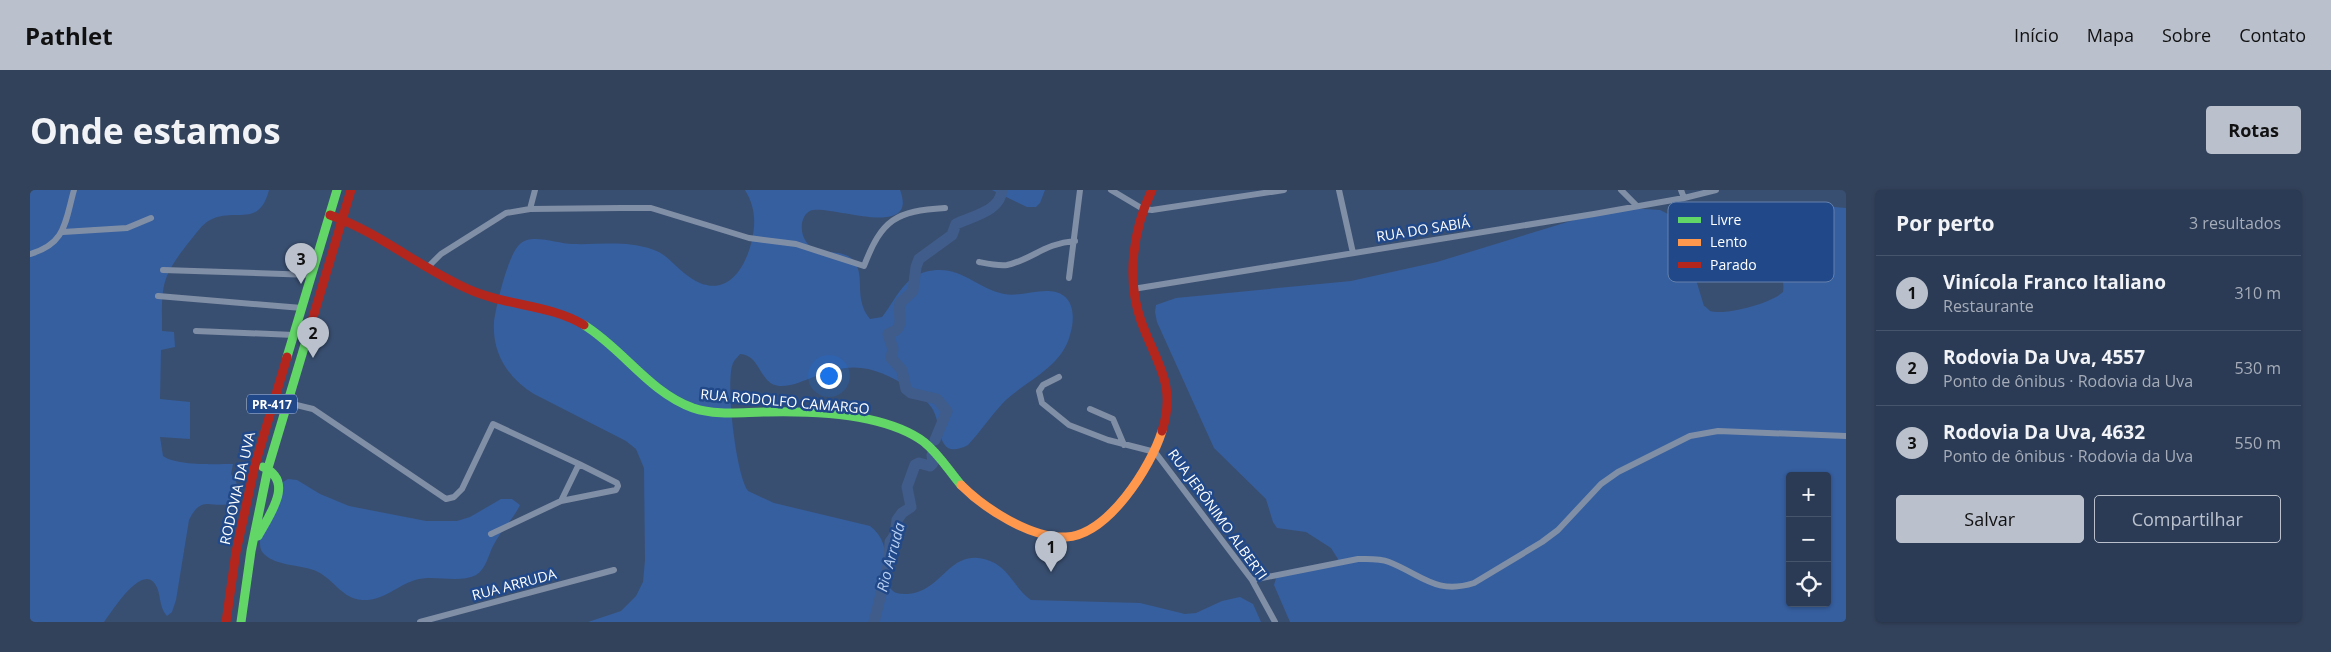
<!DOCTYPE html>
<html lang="pt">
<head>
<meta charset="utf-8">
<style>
  body { margin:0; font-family:"Open Sans",sans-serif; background:#33425b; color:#f1f3f6 }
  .controls { position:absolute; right:15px; bottom:15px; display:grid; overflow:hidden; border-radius:5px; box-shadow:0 1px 4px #0004 }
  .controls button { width:45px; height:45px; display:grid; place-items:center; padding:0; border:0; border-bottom:1px solid #47556c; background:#2b3b55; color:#f1f3f6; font:25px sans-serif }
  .you { position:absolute; left:798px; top:185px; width:18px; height:18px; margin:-12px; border:4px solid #fff; border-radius:50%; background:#1a73e8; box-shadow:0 0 0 8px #1a73e833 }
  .badge { display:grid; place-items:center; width:32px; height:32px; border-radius:50%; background:#bac1cd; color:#111; font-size:16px; font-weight:700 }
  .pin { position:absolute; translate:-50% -41px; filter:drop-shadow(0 1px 2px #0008) }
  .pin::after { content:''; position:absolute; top:26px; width:18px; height:15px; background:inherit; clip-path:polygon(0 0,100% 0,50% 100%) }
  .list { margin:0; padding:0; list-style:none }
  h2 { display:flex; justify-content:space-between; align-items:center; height:65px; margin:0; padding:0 20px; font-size:21px }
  h2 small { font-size:16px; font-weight:400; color:#a6adb9 }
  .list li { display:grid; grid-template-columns:32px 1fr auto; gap:15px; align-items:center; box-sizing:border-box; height:75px; padding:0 20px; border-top:1px solid #47556c }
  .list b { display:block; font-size:19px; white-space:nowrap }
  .list p { margin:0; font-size:16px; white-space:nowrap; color:#a6adb9 }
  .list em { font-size:16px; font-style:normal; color:#a6adb9 }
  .actions { display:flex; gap:10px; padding:15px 20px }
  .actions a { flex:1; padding:11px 0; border:1px solid #bac1cd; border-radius:5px; text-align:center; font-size:18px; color:#bac1cd }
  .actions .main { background:#bac1cd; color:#111 }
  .icon { flex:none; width:28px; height:28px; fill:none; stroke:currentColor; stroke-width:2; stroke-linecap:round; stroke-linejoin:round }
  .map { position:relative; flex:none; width:1816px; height:432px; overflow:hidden; border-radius:5px }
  header { display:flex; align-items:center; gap:30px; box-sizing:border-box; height:70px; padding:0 25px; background:#bac1cd; color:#111 }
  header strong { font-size:24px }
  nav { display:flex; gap:28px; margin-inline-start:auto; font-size:18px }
  .intro { display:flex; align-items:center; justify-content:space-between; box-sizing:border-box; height:120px; padding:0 30px }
  h1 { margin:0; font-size:35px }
  .button { padding:12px 22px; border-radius:5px; background:#bac1cd; color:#111; font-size:18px; font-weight:700 }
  main { display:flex; gap:30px; padding:0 30px }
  aside { flex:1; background:#2b3b55; border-radius:5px; box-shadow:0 1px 4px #0004 }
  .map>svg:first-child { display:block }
  .green { fill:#365f9f; fill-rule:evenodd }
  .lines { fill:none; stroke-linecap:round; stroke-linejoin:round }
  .river { stroke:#405c8a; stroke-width:11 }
  .street { stroke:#808fa6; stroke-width:6 }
  .fast { stroke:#63d668; stroke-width:9 }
  .slow { stroke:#ff974d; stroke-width:9 }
  .jam { stroke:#b3261e; stroke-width:9 }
  .labels { text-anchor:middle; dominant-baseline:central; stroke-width:5; stroke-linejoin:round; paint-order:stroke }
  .shield { fill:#214989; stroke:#bcc8dc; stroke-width:1 }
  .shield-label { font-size:12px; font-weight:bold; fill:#fff }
  .street-label { font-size:14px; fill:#fff; stroke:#214989 }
  .water-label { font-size:15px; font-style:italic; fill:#b9d0f2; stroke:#214989 }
  .key { fill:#214989; stroke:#6480ac; stroke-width:1 }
  .key-label { font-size:14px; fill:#fff }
</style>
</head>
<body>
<header>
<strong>Pathlet</strong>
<nav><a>Início</a><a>Mapa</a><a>Sobre</a><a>Contato</a></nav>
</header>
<div class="intro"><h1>Onde estamos</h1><a class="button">Rotas</a></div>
<main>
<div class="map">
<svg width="1816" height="432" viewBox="0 0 1816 432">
  <rect width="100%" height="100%" fill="#394f71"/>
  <path class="green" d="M 0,0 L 239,0 C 229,39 205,17 180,30 C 172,34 165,45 159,52 C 130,89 132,95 132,141 L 144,142 L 145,157 L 131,160 L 130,209 L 160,212 L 160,249 L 130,247 L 133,266 C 147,276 185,274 203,274 L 201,284 C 209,293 210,303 202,313 C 182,320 172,303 159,330 L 146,410 L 142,422 L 137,426 C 130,418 131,410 128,400 C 116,366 83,420 74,432 L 0,432 Z
    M 715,0 L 870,0 C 890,52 797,13 780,21 C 775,23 773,29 772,33 C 771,41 773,49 779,55 C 790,66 814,58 824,71 C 836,87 823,108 840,129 L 852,127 C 865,111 873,88 895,82 C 930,73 944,98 974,104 C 991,108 1018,94 1034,106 C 1045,114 1044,133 1040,145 C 1031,179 994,191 972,214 C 960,227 950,242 938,255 C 905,272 913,235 902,218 C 897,211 890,205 883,200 C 848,178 826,170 786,186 C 775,190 761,197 749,196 C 729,194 731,165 710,164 C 708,167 704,170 703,173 C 695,192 706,286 718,301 L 744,313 L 840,336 C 867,357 849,390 863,401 C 866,404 873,404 878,404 C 914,401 920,355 960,371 C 979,378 985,399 1001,410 L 1110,413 L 1155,424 L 1166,423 L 1192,411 L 1210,407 L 1223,414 L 1231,432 L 558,432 L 591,421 L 606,406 L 613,392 L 615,370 L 614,278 L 606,259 L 596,251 L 504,204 C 478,188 462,163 464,132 C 466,117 478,64 490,54 C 502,43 527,54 542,54 C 570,55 596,50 624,60 C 636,64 644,75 654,83 C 689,112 713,88 722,50 C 726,32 725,16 715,0 Z
    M 962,0 L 1015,0 L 1010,13 L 1006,17 L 997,17 Z
    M 1745,12 L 1816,18 L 1816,432 L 1260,432 L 1244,395 L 1247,385 L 1304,373 L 1308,369 L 1301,358 L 1276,342 L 1247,338 L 1243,332 L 1236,309 L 1184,258 L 1127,132 L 1125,122 L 1126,115 L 1146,108 L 1321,91 L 1407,72 L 1557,26 L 1594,19 L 1614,19 L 1630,20 L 1644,27 L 1651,41 L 1674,116 C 1675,116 1679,120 1680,121 C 1695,126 1742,113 1753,102 C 1757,78 1729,32 1739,14 ZM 1760,286 L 1797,286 L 1797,413 L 1760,413 Z
    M 258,289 L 267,290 L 290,304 L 319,316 L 396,331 L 427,331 L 440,327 L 471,309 L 482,309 L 490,315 C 483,330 470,341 463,356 C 458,366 456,379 446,385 C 427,394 404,384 385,390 C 366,396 354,411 332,410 C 313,409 304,390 288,382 C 273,374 247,377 234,364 C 230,360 230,356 230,350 L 249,294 Z"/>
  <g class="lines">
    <path class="river" d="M 905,250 L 917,221 L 907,209 L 881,203 L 876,199 L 872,180 L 861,168 L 863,159 L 858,144 C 877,138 867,128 870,113 L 883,101 L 886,77 L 889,69 L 922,45 L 926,34 C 942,26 970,22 972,0
      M 844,432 L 859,372 L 860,352 L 865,345 L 867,330 L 872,323 L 881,317 L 877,297 L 885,275 L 889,273 L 900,276 L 903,273 L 902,265"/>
    <path class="street" d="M 1081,0 L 1113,19 L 1122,20 L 1254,0
      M 1309,0 L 1323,63
      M 1591,0 L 1606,15
      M 1651,0 L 1654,8
      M 500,19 L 505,0
      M 33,42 L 97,38 L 121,28
      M 0,64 C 36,54 35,32 44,0
      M 949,72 C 959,74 968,76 977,75 C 1001,70 1015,53 1045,51
      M 400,75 L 411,64 L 476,23 L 500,19 L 591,18 L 621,18 L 719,48 L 766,54 L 834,76 C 852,29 866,21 915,18
      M 133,80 L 282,85
      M 1039,88 L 1050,0
      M 1103,99 L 1564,24 L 1654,8 L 1686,0
      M 128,106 L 272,118
      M 166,141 L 264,145
      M 1029,187 L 1013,195 L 1009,201 L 1012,213 L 1039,235 L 1078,250 L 1125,262 L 1222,390 L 1245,432
      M 258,213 L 283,219 L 416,309 L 424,307 L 432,299 L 463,234 L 549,274 L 531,311 L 461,344
      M 1060,219 L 1083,229 L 1094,255
      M 531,311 L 586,300 L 588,296 L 587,293 L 549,274
      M 1222,390 L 1328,369 C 1338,369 1349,368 1359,372 C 1392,385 1406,405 1444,393 L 1512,352 L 1528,340 L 1571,294 L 1588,282 L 1660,246 L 1688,241 L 1816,246
      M 390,432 L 584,380"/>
    <path class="fast" d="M 554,135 C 593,159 619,202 663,218 C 687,226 713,222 738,222 C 784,221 856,224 894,252 C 909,264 919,281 931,295
      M 257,167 L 307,0
      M 228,346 C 240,324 265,291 233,277
      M 211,432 L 221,361 L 238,278 L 276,151"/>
    <path class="slow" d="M 931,295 C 954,318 1001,349 1036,347 C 1078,345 1121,277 1132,241"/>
    <path class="jam" d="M 1122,0 C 1103,39 1096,89 1111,131 C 1126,173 1147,194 1132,241
      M 300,25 C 350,43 390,78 438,99 C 475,116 519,114 554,135
      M 276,151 L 321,0
      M 196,432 L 206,362 L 225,275 L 257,167"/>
  </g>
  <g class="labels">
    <rect class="shield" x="217" y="204.5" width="50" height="19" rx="4"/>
    <g class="shield-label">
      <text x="242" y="214">PR-417</text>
    </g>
    <g class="street-label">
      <text transform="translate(1393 39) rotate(-9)">RUA DO SABIÁ</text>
      <text transform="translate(755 211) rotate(5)">RUA RODOLFO CAMARGO</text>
      <text transform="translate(207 298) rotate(-77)">RODOVIA DA UVA</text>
      <text transform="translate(1188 324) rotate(54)">RUA JERÔNIMO ALBERTI</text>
      <text transform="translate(484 394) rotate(-15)">RUA ARRUDA</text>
    </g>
    <g class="water-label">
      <text transform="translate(860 367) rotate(-75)">Rio Arruda</text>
    </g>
  </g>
  <rect x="1638" y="12" width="166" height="80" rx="8" class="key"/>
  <rect x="1648" y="27" width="23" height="6" fill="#63d668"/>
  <rect x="1648" y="49" width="23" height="7" fill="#ff974d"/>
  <rect x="1648" y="72" width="23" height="6" fill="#b3261e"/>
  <g class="key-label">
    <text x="1680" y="35">Livre</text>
    <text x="1680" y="57">Lento</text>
    <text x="1680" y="80">Parado</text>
  </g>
</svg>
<div class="controls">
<button>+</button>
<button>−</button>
<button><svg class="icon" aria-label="locate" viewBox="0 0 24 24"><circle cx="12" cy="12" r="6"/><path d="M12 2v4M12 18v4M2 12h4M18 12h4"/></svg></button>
</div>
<div class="you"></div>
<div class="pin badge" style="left:1021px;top:382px">1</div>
<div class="pin badge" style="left:283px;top:168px">2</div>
<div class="pin badge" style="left:271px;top:94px">3</div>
</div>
<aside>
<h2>Por perto<small>3 resultados</small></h2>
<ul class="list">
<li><span class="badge">1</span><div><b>Vinícola Franco Italiano</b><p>Restaurante</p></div><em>310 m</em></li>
<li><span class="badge">2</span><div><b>Rodovia Da Uva, 4557</b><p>Ponto de ônibus · Rodovia da Uva</p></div><em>530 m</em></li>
<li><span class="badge">3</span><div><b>Rodovia Da Uva, 4632</b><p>Ponto de ônibus · Rodovia da Uva</p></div><em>550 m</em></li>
</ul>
<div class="actions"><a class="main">Salvar</a><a>Compartilhar</a></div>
</aside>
</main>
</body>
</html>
